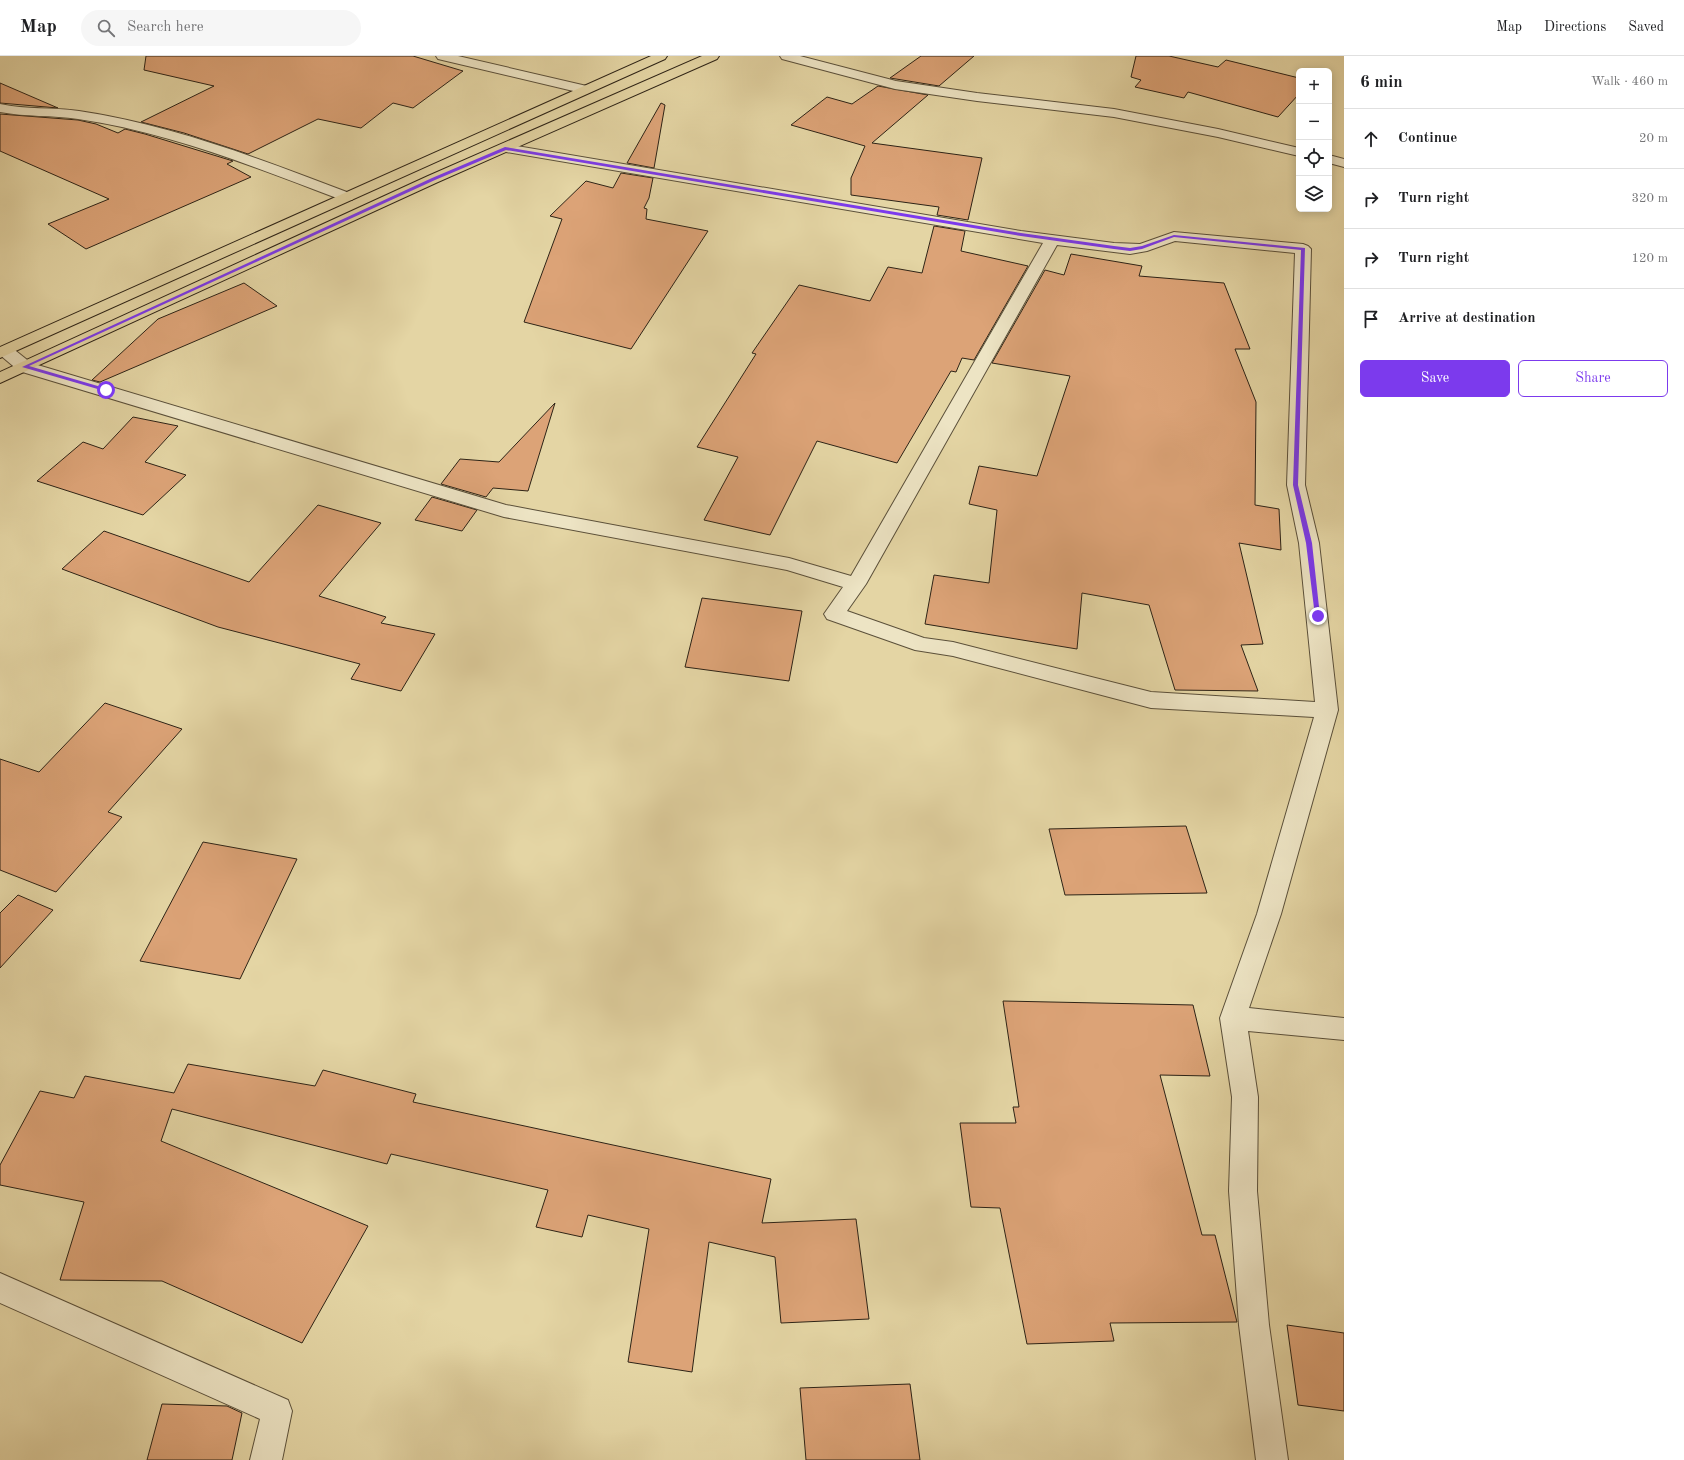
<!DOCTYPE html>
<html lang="en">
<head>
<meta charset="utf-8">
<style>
  body { margin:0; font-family:"Old Standard TT",serif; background:#f6f6f6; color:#202124 }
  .controls { position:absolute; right:12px; top:12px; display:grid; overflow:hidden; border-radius:6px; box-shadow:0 2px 10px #0003 }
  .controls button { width:36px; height:36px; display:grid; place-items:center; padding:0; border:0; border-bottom:1px solid #e0e0e0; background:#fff; color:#202124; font:20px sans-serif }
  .stop { position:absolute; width:12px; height:12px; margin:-9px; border:3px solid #7c3aed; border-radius:50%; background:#fff }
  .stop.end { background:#7c3aed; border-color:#fff; box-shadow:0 1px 4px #0008 }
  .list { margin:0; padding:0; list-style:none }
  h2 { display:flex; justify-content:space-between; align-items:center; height:52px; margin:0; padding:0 16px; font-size:17px }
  h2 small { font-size:13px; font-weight:400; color:#757577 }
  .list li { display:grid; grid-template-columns:26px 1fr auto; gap:12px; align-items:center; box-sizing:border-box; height:60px; padding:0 16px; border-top:1px solid #e0e0e0 }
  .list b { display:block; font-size:15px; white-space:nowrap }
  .list em { font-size:13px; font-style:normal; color:#757577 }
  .actions { display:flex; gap:8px; padding:12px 16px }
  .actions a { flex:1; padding:9px 0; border:1px solid #7c3aed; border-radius:6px; text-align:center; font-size:14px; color:#7c3aed }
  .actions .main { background:#7c3aed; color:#fff }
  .icon { flex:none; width:22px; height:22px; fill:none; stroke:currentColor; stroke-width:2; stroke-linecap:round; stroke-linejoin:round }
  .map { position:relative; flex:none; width:1344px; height:1404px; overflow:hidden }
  header { display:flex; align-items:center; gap:24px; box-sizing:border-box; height:56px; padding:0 20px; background:#fff; border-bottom:1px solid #e0e0e0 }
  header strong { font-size:19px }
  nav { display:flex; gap:22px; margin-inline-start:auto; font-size:14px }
  .search { width:280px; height:36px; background:#f6f6f6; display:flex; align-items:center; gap:10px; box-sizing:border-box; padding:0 14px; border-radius:22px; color:#757577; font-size:15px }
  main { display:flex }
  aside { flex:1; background:#fff }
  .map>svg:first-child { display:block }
  .building { fill:#dca377; stroke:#2d2316 }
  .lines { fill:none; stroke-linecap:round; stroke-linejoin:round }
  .minor-casing { stroke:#5b503a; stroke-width:2 }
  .major-casing { stroke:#2d2316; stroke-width:2 }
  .minor { fill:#ede4c4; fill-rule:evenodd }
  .major { fill:#e4d5a4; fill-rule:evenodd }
  .route { fill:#7c3aed }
</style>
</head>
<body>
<header>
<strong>Map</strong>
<div class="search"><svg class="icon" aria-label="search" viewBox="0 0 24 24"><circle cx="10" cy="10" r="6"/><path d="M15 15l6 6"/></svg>Search here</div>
<nav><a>Map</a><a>Directions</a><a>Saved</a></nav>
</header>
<main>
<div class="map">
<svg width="1344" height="1404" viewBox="0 0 1344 1404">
  <rect width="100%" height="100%" fill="#e4d5a4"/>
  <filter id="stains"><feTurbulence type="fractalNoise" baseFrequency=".005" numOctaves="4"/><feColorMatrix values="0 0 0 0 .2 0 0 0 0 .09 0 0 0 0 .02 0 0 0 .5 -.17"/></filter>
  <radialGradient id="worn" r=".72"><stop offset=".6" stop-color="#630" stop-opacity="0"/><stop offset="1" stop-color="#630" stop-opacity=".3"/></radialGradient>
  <path class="building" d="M 146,0 L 413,0 L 463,15 L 413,52 L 393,47 L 361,72 L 318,63 L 248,98 L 184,77 L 141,66 L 214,30 L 144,14 Z
    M 921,0 L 974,0 L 939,30 L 890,22 Z
    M 1136,0 L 1169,0 L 1218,11 L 1226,4 L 1299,22 L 1299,38 L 1278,61 L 1188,36 L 1184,42 L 1135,31 L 1141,24 L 1131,21 Z
    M 0,27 L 58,52 L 0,47 Z
    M 878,30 L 928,39 L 872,87 L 982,102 L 968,164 L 937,159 L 939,151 L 851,139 L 851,122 L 865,90 L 791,69 L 827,41 L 852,48 Z
    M 661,47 L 665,49 L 654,112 L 627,107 Z
    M 0,58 L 78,64 L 96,68 L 118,77 L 125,73 L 145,78 L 233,105 L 227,108 L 251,121 L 86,193 L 48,168 L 109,143 L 0,95 Z
    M 621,117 L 653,122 L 649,142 L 644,152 L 647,153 L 646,163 L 708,175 L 631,293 L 524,266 L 562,163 L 550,160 L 586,125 L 613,132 Z
    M 934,170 L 965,175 L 961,195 L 1028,210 L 974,304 L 962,302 L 956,316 L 951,315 L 897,407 L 817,385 L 770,479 L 704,464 L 738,401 L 697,391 L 756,298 L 752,297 L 799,229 L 870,245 L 888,211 L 922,217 Z
    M 1071,198 L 1142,210 L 1139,220 L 1224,227 L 1250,293 L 1235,293 L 1256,346 L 1255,449 L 1279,453 L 1281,494 L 1239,487 L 1263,588 L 1241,589 L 1258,635 L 1175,634 L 1149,549 L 1082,537 L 1077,593 L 925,568 L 934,519 L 989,527 L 997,454 L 969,448 L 979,410 L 1037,420 L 1070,320 L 992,307 L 1045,214 L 1064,219 Z
    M 244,227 L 277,250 L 100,326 L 92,324 L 158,263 Z
    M 555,347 L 528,435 L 493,432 L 486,441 L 441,428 L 460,403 L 499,406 Z
    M 133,361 L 178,370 L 145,406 L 186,419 L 143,459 L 37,425 L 83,386 L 103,393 Z
    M 432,441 L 477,454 L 462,475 L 415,464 Z
    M 318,449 L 381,467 L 319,540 L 386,561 L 381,567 L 435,578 L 401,635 L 351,623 L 360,608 L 218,571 L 62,513 L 104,475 L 249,526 Z
    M 702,542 L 802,555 L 789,625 L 685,611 Z
    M 105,647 L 182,673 L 108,756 L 122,761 L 56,836 L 0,814 L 0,703 L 39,716 Z
    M 1186,770 L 1207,837 L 1065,839 L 1049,773 Z
    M 203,786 L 297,803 L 240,923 L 140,905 Z
    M 18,839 L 53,854 L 0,912 L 0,857 Z
    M 1003,945 L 1193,949 L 1210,1020 L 1160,1019 L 1202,1179 L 1215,1179 L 1237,1266 L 1110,1267 L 1114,1285 L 1027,1288 L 1000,1152 L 971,1151 L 960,1067 L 1016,1067 L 1013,1051 L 1019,1051 Z
    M 188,1008 L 315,1030 L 323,1014 L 416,1038 L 413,1046 L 771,1123 L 762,1167 L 856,1163 L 869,1263 L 781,1267 L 775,1201 L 709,1186 L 692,1316 L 628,1306 L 649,1173 L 588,1159 L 582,1181 L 536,1171 L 548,1134 L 391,1098 L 387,1108 L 172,1053 L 161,1085 L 368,1170 L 302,1287 L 162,1225 L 60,1224 L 84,1146 L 0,1129 L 0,1109 L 40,1035 L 74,1042 L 85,1020 L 174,1037 Z
    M 1287,1269 L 1344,1277 L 1344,1355 L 1298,1349 Z
    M 910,1328 L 920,1404 L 806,1404 L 800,1332 Z
    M 162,1348 L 227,1350 L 242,1357 L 232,1404 L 147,1404 Z"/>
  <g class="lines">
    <g class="minor-casing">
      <path id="minor" d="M 436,0 L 458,0 L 591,31 L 593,34 L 586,38 L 438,3 Z
        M 780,0 L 800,0 L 896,25 L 977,37 L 1114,53 L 1218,73 L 1299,92 L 1299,100 L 1218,81 L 1114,61 L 977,45 L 895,33 L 782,3 Z
        M 0,48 C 26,54 52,51 79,55 C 173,69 263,104 352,138 L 354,141 L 352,144 L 342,144 C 257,112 169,76 78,63 C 52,59 26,61 0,56 Z
        M 505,88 L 1021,175 L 1114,187 L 1140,188 L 1174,176 L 1303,188 L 1308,190 L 1311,193 L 1305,429 L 1319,487 L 1338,654 L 1281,858 L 1249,952 L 1344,962 L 1344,984 L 1248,975 L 1258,1041 L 1257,1135 L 1269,1269 L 1288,1404 L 1256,1404 L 1239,1269 L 1229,1135 L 1232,1041 L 1220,962 L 1257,858 L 1314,661 L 1151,652 L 953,600 L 915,594 L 827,563 L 824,558 L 843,531 L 787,514 L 504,461 L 19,315 L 0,299 L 0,291 L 11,291 L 31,307 L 506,449 L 789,502 L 851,520 L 1043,187 L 500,95 L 498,92 L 500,89 ZM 1175,185 L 1295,197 L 1287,429 L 1299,487 L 1315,646 L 1151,636 L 953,586 L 924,582 L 847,555 L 866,528 L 1057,189 L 1130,198 L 1147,195 Z
        M 1329,99 L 1344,103 L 1344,111 L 1329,107 Z
        M 0,1217 L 288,1344 L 292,1355 L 282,1404 L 250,1404 L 260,1363 L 0,1247 Z"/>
    </g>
    <g class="major-casing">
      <path id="major" d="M 651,0 L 667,0 L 665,3 L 0,302 L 0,291 Z
        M 702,0 L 719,0 L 717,3 L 438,126 L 0,327 L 0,316 L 428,120 Z"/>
    </g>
    <use href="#minor" class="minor"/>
    <use href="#major" class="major"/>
  </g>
  <path class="route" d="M 505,91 L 1021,177 L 1114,190 L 1130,192 L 1142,190 L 1174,179 L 1305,192 L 1298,429 L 1312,487 L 1320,560 L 1318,562 L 1315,560 L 1306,487 L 1293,429 L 1301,194 L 1174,181 L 1142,193 L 1130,195 L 1114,193 L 1021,180 L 506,94 L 435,124 L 29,310 L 108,333 L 108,336 L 22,311 L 432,122 Z"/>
  <rect width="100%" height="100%" filter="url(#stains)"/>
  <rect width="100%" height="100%" fill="url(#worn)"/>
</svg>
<div class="controls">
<button>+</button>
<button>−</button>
<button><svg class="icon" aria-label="locate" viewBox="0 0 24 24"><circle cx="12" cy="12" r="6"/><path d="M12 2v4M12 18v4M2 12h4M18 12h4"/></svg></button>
<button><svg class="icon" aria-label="layers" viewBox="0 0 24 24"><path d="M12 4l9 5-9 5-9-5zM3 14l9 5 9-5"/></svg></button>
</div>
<div class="stop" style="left:106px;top:334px"></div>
<div class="stop end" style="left:1318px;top:560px"></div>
</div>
<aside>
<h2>6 min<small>Walk · 460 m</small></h2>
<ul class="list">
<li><svg class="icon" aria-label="ahead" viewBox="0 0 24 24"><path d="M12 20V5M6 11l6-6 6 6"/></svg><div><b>Continue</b></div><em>20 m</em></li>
<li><svg class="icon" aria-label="right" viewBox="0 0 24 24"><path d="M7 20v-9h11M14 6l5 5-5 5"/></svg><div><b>Turn right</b></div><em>320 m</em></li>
<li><svg class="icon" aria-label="right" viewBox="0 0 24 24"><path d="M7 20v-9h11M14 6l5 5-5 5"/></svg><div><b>Turn right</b></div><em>120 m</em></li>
<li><svg class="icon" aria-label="arrive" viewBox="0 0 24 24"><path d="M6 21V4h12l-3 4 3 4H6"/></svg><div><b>Arrive at destination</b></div></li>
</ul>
<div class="actions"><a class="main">Save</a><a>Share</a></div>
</aside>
</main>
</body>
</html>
